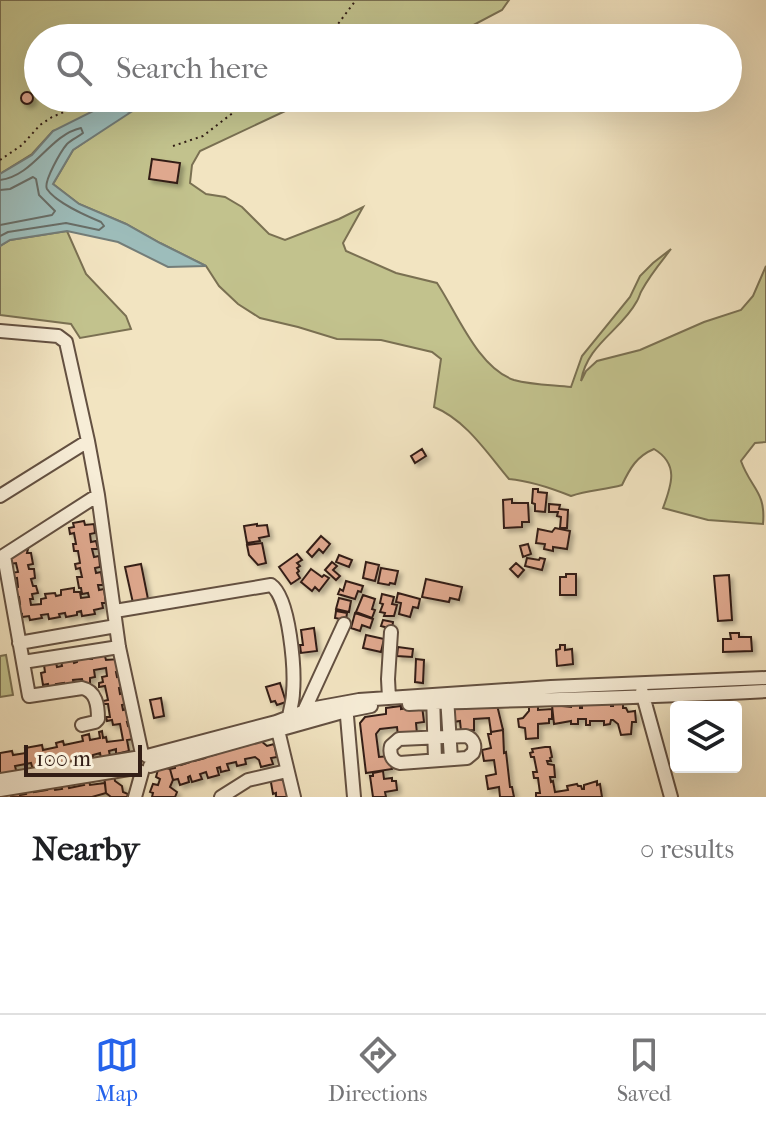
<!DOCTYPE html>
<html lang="en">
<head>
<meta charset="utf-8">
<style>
  body { margin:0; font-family:"IM FELL French Canon",serif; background:#f6f6f6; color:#202124 }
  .controls { position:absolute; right:24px; bottom:24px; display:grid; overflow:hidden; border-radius:8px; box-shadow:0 8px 32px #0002 }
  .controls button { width:72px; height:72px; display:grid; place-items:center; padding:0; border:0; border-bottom:2px solid #e0e0e0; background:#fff; color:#202124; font:40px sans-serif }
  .scale { position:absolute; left:24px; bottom:20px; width:118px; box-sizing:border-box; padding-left:8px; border:4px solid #331e16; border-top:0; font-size:22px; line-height:28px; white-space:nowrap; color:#331e16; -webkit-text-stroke:6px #f7edd7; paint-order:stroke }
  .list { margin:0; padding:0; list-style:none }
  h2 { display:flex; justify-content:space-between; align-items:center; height:104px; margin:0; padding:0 32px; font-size:34px }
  h2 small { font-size:26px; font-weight:400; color:#757577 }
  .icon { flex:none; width:44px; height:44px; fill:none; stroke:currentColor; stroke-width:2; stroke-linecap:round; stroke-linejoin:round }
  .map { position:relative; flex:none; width:766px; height:797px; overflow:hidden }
  .search { position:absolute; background:#fff; box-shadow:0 8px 32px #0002; left:24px; right:24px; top:24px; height:88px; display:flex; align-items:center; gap:20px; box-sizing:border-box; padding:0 28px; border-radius:44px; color:#757577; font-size:30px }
  .sheet { height:216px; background:#fff }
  nav { display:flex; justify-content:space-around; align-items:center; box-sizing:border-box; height:112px; border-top:2px solid #e0e0e0; background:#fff; font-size:22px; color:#757577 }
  nav a { display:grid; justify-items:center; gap:4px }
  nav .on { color:#2563eb }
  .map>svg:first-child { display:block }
  .green { fill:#c2c28d; stroke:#7a7052; stroke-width:2 }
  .water { fill:#9dbdbb; stroke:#737d79; stroke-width:2 }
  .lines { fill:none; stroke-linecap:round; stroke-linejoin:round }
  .shore { stroke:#686e68; stroke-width:2 }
  .building { fill:#e0a98f; stroke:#331e16; stroke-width:2; filter:url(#shadow) }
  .minor-casing { stroke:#635041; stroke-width:16 }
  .path { stroke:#331e16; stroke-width:2; stroke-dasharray:2 4; stroke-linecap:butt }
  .minor { stroke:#f7edd7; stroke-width:12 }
</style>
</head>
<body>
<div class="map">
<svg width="766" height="797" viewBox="0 0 766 797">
  <defs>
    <filter id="shadow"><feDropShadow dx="3.5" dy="3.5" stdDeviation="2" flood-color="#0004"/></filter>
  </defs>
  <rect width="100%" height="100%" fill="#f2e4c1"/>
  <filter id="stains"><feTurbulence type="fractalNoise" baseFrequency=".0025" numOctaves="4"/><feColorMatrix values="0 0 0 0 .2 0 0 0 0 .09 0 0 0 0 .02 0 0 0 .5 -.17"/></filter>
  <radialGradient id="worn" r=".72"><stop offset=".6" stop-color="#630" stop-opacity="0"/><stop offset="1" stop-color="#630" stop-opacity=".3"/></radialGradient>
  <path class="green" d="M 0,0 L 509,0 L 502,10 L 449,38 L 38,38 L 38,98 L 313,98 L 200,151 L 192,165 L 190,183 L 206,194 L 225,197 L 242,207 L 269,234 L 285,240 L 339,219 L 363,207 L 343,243 L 346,251 L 396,273 L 437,283 C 457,313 478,368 514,380 C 532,385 553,385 571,387 L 582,356 L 630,297 L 640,276 L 653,263 L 671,249 C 661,262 650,275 642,290 C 640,293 639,298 637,301 C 621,331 587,344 581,381 L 586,371 L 597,361 L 640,350 L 704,322 L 741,310 L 753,296 L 766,266 L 766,442 L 755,443 L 741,461 C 751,489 766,491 763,524 L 708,520 L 663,508 C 672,484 679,464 654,449 C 637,456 630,468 622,485 C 605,490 588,490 571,496 C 551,488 531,481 509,479 C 487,453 466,420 434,407 L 441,359 L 432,352 L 381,340 L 337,339 L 298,327 L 260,318 L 238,304 L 219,286 L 206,266 L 160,243 L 126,224 L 79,204 L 53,184 L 73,150 L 129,112 L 53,131 L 32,154 L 0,174 Z
    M 67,231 L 86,274 L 126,316 L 131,329 L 80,338 L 71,324 L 0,315 L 0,246 L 10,240 Z
    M 6,655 L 13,695 L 0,697 L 0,656 Z"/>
  <path class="water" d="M 103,106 L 131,112 L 73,150 L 53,184 L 79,204 L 126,224 L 160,243 L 206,266 L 168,267 L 118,242 L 67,231 L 10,240 L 0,246 L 0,174 L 32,155 L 53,131 Z"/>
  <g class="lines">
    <path class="shore" d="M 0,180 C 34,176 49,135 81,128 L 83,133 C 78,137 71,140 67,144 C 61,151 43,182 47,189 C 56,203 87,216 101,222 L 104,226 L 99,230 L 66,223 L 8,232 L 0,236
      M 0,190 L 10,189 L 33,177 L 36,179 L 39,195 L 55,211 L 52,215 L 0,225"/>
  </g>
  <path class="building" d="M21 98a6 6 0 1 1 12 0a6 6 0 1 1-12 0Z
    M 152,159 L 180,163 L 177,183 L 149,179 Z
    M 422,449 L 426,456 L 415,463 L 411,456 Z
    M 533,489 L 538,489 L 538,492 L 547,493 L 545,512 L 535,511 L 535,504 L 532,503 Z
    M 512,499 L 512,503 L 528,503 L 529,522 L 522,522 L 522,527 L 504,528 L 503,500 Z
    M 549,504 L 560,505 L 559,509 L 568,510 L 567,528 L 560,528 L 561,517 L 557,516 L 558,512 L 549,512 Z
    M 84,521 L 85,525 L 94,524 L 95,533 L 90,534 L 91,542 L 96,541 L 98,549 L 92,549 L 94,557 L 99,556 L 100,567 L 95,568 L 96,573 L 101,572 L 103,585 L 98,585 L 99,590 L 104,589 L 106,603 L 102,603 L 103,608 L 94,610 L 95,614 L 82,616 L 81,611 L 77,612 L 77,615 L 66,617 L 65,613 L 59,614 L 60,617 L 49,619 L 48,614 L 41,615 L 42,618 L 30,620 L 29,616 L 22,617 L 22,614 L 17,615 L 16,604 L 20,604 L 19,597 L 14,597 L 13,588 L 18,587 L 17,578 L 11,579 L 10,573 L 18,572 L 16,563 L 9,564 L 8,557 L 15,551 L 28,549 L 27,553 L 31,553 L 33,564 L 28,565 L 29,569 L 34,569 L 35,578 L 31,579 L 33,586 L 36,586 L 38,593 L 32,594 L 33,599 L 30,599 L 31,605 L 41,604 L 41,599 L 46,598 L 45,594 L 55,593 L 56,596 L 61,595 L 61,590 L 74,588 L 74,592 L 80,592 L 81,598 L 89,597 L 88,593 L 82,594 L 81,588 L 79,588 L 77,577 L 82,577 L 80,568 L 76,569 L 75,564 L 80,563 L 78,551 L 74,551 L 73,544 L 76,544 L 74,533 L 70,534 L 69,528 L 74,527 L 73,523 Z
    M 257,524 L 257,526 L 267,525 L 269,536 L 259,538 L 260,541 L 247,543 L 244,526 Z
    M 555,528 L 570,531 L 567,549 L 553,547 L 553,551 L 544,549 L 545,544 L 536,543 L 538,529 L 552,532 Z
    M 321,536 L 330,544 L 323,553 L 319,549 L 312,557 L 307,552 Z
    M 262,543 L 266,563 L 258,565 L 249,555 L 247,545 Z
    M 528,544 L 531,554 L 523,557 L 520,546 Z
    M 297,554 L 302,560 L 297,563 L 300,566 L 297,568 L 299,571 L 297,573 L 300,578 L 291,584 L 279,567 Z
    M 339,555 L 352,560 L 349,567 L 336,562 Z
    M 527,558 L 539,560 L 540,558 L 545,559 L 542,570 L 525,566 Z
    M 332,562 L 337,566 L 333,570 L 340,576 L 336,580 L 325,570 Z
    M 366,562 L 379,565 L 375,581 L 363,578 Z
    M 516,563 L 524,570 L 518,577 L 510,569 Z
    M 141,564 L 148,599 L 133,603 L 125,567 Z
    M 381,568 L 398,571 L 395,584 L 390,583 L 389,585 L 378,583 Z
    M 311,569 L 322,577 L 324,575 L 329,578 L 319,591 L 315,587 L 312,591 L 301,582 Z
    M 566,574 L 576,574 L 576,595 L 560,595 L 560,577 L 566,577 Z
    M 729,575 L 732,620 L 718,621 L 714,576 Z
    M 426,579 L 462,587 L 459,600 L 450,598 L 449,602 L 422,597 Z
    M 346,581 L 363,586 L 361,592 L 358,591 L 355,599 L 338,594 L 340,589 L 343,591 Z
    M 398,593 L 420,599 L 418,608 L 413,607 L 410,617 L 399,614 L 401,603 L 396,602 Z
    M 382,594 L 394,597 L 392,604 L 397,605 L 394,616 L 384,616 L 385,613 L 380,612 L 383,604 L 380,603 Z
    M 363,595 L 375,599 L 372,609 L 375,610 L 372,618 L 356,612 Z
    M 339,598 L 351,601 L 349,612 L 336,609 Z
    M 336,611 L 347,613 L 346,620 L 335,618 Z
    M 355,613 L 373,619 L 370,628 L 362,625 L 360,631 L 351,628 Z
    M 383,620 L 393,622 L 392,629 L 381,626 Z
    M 314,628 L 317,651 L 301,653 L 300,645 L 303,645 L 301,630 Z
    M 730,633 L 739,633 L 739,637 L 751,637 L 752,651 L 723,652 L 723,639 L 731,639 Z
    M 366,635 L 384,639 L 381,652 L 363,648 Z
    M 560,645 L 565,645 L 565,650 L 572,649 L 573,664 L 557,666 L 556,650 L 560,649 Z
    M 398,647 L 413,649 L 412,657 L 397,656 Z
    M 104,653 L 106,660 L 119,659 L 121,671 L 116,672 L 117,677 L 122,676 L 124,687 L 119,688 L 120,694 L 124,693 L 126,704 L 122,705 L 123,710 L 128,709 L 130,722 L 127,722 L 128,726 L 131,725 L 134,739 L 127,740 L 129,751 L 116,754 L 116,749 L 109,751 L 110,756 L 101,758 L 100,753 L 93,755 L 93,759 L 83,762 L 81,756 L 73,757 L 74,763 L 61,766 L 59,759 L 45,762 L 46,767 L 33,770 L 31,763 L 15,766 L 17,774 L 0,778 L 0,753 L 12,751 L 13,755 L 26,753 L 25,748 L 42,745 L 43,750 L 57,747 L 56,743 L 63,741 L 64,745 L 83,741 L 82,736 L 89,734 L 90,740 L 100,738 L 99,732 L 102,731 L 103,738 L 106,737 L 107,742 L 123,740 L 120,724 L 113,725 L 112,720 L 107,721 L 106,717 L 110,717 L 108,704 L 103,704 L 103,701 L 108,700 L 105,686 L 99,687 L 99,683 L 103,682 L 102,677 L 107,676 L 106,668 L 94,670 L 95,677 L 90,678 L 90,683 L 83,684 L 82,679 L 73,680 L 74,686 L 64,687 L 64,683 L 56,684 L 57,689 L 49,690 L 48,684 L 43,685 L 41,673 L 45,672 L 44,665 L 56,663 L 57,667 L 62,666 L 61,661 L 73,659 L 74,663 L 77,662 L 77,659 L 89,657 L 90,659 L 92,659 L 92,655 Z
    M 416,659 L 424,660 L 423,683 L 415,682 Z
    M 280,683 L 286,702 L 277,705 L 275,701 L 271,702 L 266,687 Z
    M 161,698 L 164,716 L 154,718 L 150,700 Z
    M 601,702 L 611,702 L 611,706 L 613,706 L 613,702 L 623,702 L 623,708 L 626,708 L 628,712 L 635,711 L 636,722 L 632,722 L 631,734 L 621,735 L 618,724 L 613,720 L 611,720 L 610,724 L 604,725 L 604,721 L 590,721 L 590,725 L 586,725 L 586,719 L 578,719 L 578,724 L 571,724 L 571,721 L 554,724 L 552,705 L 571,707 L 571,704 L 580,704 L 580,708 L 582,708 L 582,703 L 601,705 Z
    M 452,705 L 497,705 L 503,730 L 491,732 L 489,718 L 474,719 L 474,730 L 461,731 L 460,721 L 453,722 Z
    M 538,705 L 538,710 L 552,709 L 552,719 L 549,719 L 549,723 L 538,724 L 538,738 L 526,739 L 525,728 L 519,727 L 518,719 L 523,718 L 529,711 L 529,706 Z
    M 401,706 L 401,709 L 422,706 L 424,722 L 416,723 L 417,734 L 398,736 L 397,727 L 380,729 L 376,734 L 379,757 L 390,756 L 392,769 L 366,773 L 360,723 L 365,717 L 386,714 L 386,708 Z
    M 503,730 L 504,753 L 506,752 L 510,787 L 512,787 L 514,797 L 500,797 L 499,787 L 488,789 L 486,776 L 496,774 L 494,760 L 484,761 L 482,750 L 491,748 L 488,734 L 491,734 L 491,732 Z
    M 260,737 L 261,741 L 267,746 L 274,744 L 277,757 L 271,758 L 273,764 L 261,767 L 259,760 L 255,757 L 245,759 L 246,764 L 237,766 L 236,762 L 227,764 L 229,770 L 221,772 L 220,767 L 217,768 L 219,775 L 208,778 L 206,772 L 200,774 L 202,779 L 192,782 L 190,776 L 188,777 L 189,782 L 180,785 L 178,779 L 173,780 L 170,769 L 175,768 L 174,761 L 179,759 L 181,765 L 190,762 L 189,757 L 193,756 L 194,761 L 205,758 L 203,754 L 209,752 L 210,756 L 217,754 L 216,750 L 223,752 L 232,749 L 231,745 L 240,747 L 249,745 L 248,741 Z
    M 545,747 L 550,747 L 552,757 L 550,758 L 551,761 L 547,761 L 548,764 L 554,765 L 555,777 L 550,777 L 551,782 L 553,781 L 555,792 L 568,790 L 567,786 L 577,784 L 578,786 L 581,786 L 582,789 L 584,789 L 584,785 L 597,781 L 597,785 L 600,784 L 602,797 L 536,797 L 536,793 L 540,793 L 538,778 L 534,778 L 533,772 L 537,772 L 534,757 L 531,757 L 530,753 L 533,752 L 532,749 Z
    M 159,766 L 170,769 L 173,780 L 170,787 L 177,792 L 175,797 L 152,797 L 153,793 L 150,792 L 153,784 L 158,785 L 160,779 L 156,777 Z
    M 383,771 L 384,779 L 392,778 L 392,781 L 396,781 L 397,790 L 385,792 L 386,797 L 373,797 L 370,776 L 373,776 L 373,773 Z
    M 285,774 L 290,797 L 276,797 L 276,793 L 273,794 L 270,777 Z
    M 114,775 L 115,781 L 122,786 L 123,792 L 128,794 L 127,797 L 111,797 L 106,793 L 104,777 Z
    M 89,781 L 90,785 L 105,783 L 106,793 L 92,797 L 10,797 L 11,797 L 10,793 L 19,791 L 20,795 L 26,794 L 25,791 L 34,789 L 34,792 L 47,790 L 46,787 L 54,786 L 55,790 L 62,789 L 61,785 L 68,784 L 69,788 L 84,785 L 83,782 Z"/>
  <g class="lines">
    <g class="minor-casing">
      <path id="minor" d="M 0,331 L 58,336 L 66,342 L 88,441 L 0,496
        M 88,441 L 98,495 L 119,647 L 142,754
        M 4,556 L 29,696 L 82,688 C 96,691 98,705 98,719 L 95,722 L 82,725
        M 0,558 L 98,495
        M 115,611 L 271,585 C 290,598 295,670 293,693 C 293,701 290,709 289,717
        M 19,643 L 116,626
        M 23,662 L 119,647
        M 642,692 L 671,797
        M 433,695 L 435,760
        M 447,697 L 451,759
        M 389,698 L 388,679 L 391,632
        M 409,704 C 528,699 647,698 766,691
        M 346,705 L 354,797
        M 304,711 L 344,624
        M 277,726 L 294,797
        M 466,736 C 474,739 476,746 473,753 L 467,758 L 400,763 C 392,761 389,754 391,746 L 399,739 Z
        M 147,756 L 276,722 L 310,709 L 359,700 L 551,687 L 766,678
        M 150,766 L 346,711 L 371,706
        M 0,780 L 135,758
        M 0,790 L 135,768
        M 135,797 L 142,772
        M 221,797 L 248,780 L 287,771"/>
    </g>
    <path class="path" d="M 312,38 L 338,24 L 356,0
      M 173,146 L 203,136 L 252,98
      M 0,160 L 22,145 L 40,125 L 52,117 L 98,98"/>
    <use href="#minor" class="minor"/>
  </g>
  <rect width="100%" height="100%" filter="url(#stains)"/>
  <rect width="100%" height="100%" fill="url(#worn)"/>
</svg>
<div class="controls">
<button><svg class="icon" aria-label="layers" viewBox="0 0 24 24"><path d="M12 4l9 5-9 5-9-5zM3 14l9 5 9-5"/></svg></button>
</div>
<div class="scale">100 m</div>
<div class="search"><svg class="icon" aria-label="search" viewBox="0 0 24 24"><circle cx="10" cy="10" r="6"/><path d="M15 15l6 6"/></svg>Search here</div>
</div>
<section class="sheet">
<h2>Nearby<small>0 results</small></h2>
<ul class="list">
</ul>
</section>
<nav>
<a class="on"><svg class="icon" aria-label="map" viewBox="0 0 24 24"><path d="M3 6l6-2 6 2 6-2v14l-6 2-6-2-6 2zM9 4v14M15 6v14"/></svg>Map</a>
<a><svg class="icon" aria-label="directions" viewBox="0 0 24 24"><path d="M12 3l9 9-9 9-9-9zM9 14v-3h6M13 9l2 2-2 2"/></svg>Directions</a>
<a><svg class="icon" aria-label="saved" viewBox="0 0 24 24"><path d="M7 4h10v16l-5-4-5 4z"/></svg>Saved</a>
</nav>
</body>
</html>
